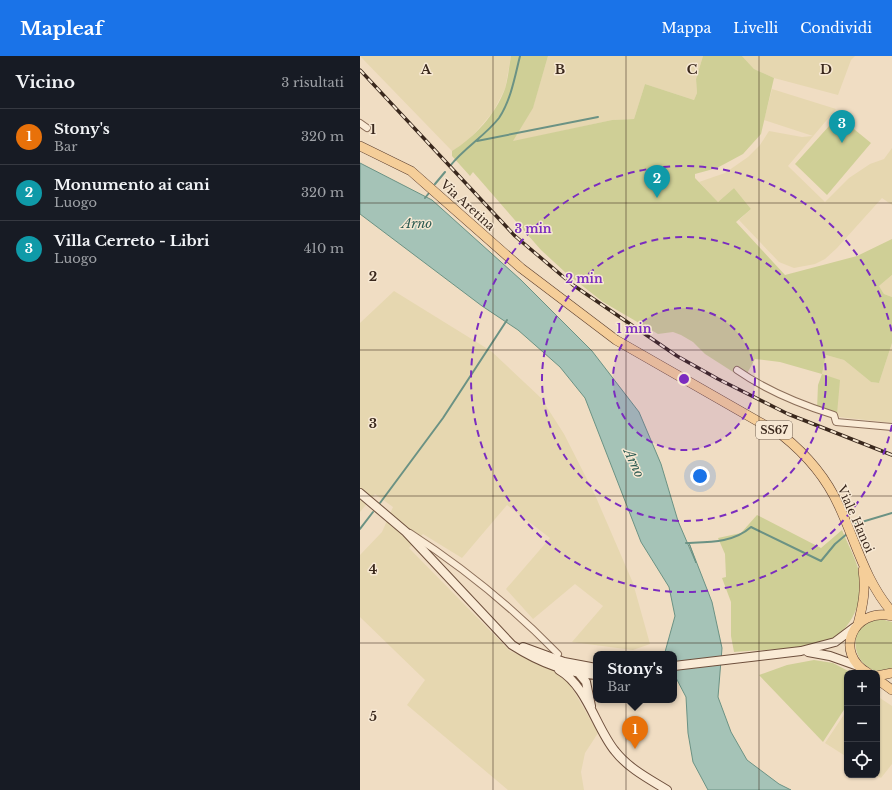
<!DOCTYPE html>
<html lang="it">
<head>
<meta charset="utf-8">
<style>
  body { margin:0; font-family:"Libre Baskerville",serif; background:#242831; color:#f1f3f6 }
  .controls { position:absolute; right:12px; bottom:12px; display:grid; overflow:hidden; border-radius:8px; box-shadow:0 1px 3px #0004 }
  .controls button { width:36px; height:36px; display:grid; place-items:center; padding:0; border:0; border-bottom:1px solid #363941; background:#171b24; color:#f1f3f6; font:20px sans-serif }
  .you { position:absolute; left:340px; top:420px; width:14px; height:14px; margin:-10px; border:3px solid #fff; border-radius:50%; background:#1a73e8; box-shadow:0 0 0 6px #1a73e833 }
  .badge { display:grid; place-items:center; width:26px; height:26px; border-radius:50%; background:#1a73e8; color:#fff; font-size:13px; font-weight:700 }
  .pin { position:absolute; translate:-50% -33px; filter:drop-shadow(0 1px 2px #0008) }
  .pin::after { content:''; position:absolute; top:21px; width:14px; height:12px; background:inherit; clip-path:polygon(0 0,100% 0,50% 100%) }
  .popup { position:absolute; left:233px; top:595px; width:84px; height:52px; box-sizing:border-box; display:grid; place-content:center; border-radius:8px; background:#171b24; filter:drop-shadow(0 1px 3px #0005); font-size:13px; white-space:nowrap; color:#9ea1a6 }
  .popup b { font-size:15px; color:#f1f3f6 }
  .popup::after { content:''; position:absolute; left:50%; top:100%; margin-left:-8px; border:8px solid transparent; border-top-color:#171b24 }
  .list { margin:0; padding:0; list-style:none }
  h2 { display:flex; justify-content:space-between; align-items:center; height:52px; margin:0; padding:0 16px; font-size:17px }
  h2 small { font-size:13px; font-weight:400; color:#9ea1a6 }
  .list li { display:grid; grid-template-columns:26px 1fr auto; gap:12px; align-items:center; box-sizing:border-box; height:56px; padding:0 16px; border-top:1px solid #363941 }
  .list b { display:block; font-size:15px; white-space:nowrap }
  .list p { margin:0; font-size:13px; white-space:nowrap; color:#9ea1a6 }
  .list em { font-size:13px; font-style:normal; color:#9ea1a6 }
  .icon { flex:none; width:22px; height:22px; fill:none; stroke:currentColor; stroke-width:2; stroke-linecap:round; stroke-linejoin:round }
  .map { position:relative; flex:none; width:532px; height:734px; overflow:hidden }
  header { display:flex; align-items:center; gap:24px; box-sizing:border-box; height:56px; padding:0 20px; background:#1a73e8; color:#fff }
  header strong { font-size:19px }
  nav { display:flex; gap:22px; margin-inline-start:auto; font-size:14px }
  main { display:flex }
  aside { flex:1; background:#171b24 }
  .map>svg:first-child { display:block }
  .farmland { fill:#e6d7b0 }
  .green { fill:#cfcf96 }
  .water { fill:#a5c3b7; stroke:#6b9284 }
  .lines { fill:none; stroke-linecap:round; stroke-linejoin:round }
  .stream { stroke:#6b9284; stroke-width:2 }
  .minor-casing { stroke:#8b6e59; stroke-width:8 }
  .secondary-casing { stroke:#6d4f3c; stroke-width:10 }
  .primary-casing { stroke:#593c2d; stroke-width:10 }
  .minor { stroke:#faebd6; stroke-width:6 }
  .secondary { stroke:#faebd6; stroke-width:8 }
  .primary { stroke:#f5ce99; stroke-width:9 }
  .rail-casing { stroke:#3a281d; stroke-width:3.5 }
  .rail { stroke:#f7e8d3; stroke-width:2; stroke-dasharray:6; stroke-linecap:butt }
  .grid { fill:none; stroke:#3a281d; stroke-width:1; stroke-opacity:0.55 }
  .ring { fill:none; stroke:#7b2cbf; stroke-width:2; stroke-dasharray:7 5 }
  .labels { text-anchor:middle; dominant-baseline:central; stroke-width:3; stroke-linejoin:round; paint-order:stroke }
  .shield { fill:#f7e8d3; stroke:#736254; stroke-width:1 }
  .shield-label { font-size:11px; font-weight:bold; fill:#3a281d }
  .street-label { font-size:12px; fill:#3a281d; stroke:#f7e8d3 }
  .water-label { font-size:13px; font-style:italic; fill:#2c5b52; stroke:#f7e8d3 }
  .grid-label { font-size:13px; text-anchor:middle; font-weight:bold; fill:#3a281d; stroke:#f7e8d3; stroke-width:3; stroke-linejoin:round; paint-order:stroke }
  .centre { fill:#7b2cbf; stroke:#f7e8d3; stroke-width:2 }
  .ring-label { font-size:12px; text-anchor:middle; font-weight:bold; fill:#7b2cbf; stroke:#f7e8d3; stroke-width:3; stroke-linejoin:round; paint-order:stroke }
</style>
</head>
<body>
<header>
<strong>Mapleaf</strong>
<nav><a>Mappa</a><a>Livelli</a><a>Condividi</a></nav>
</header>
<main>
<aside>
<h2>Vicino<small>3 risultati</small></h2>
<ul class="list">
<li><span class="badge" style="background:#e8710a">1</span><div><b>Stony's</b><p>Bar</p></div><em>320 m</em></li>
<li><span class="badge" style="background:#0f9aa8">2</span><div><b>Monumento ai cani</b><p>Luogo</p></div><em>320 m</em></li>
<li><span class="badge" style="background:#0f9aa8">3</span><div><b>Villa Cerreto - Libri</b><p>Luogo</p></div><em>410 m</em></li>
</ul>
</aside>
<div class="map">
<svg width="532" height="734" viewBox="0 0 532 734">
  <rect width="100%" height="100%" fill="#f0ddc3"/>
  <path class="farmland" d="M 0,0 L 151,0 L 145,33 L 133,56 L 108,85 L 92,95 Z
    M 188,0 L 343,0 L 336,23 L 337,37 L 334,44 L 285,28 L 274,63 L 252,64 L 152,86 L 173,51 Z
    M 382,0 L 495,0 L 491,4 L 478,39 L 414,22 L 394,13 Z
    M 412,33 L 476,53 L 428,110 L 465,146 L 489,122 L 510,108 L 524,103 L 532,92 L 532,149 L 522,142 L 477,192 L 465,203 L 455,208 L 434,212 L 419,206 L 379,164 L 391,153 L 374,132 L 358,146 L 339,126 L 365,117 L 388,101 L 400,89 L 409,75 L 442,81 L 453,80 L 404,64 Z
    M 532,219 L 532,241 L 524,238 L 519,230 Z
    M 34,235 L 131,295 L 181,342 L 204,378 L 235,439 L 273,527 L 290,588 L 273,594 L 212,586 L 243,550 L 215,528 L 173,563 L 146,533 L 190,482 L 147,449 L 102,502 L 63,478 L 49,492 L 150,595 L 191,613 L 208,625 L 238,677 L 225,697 L 221,716 L 224,734 L 148,734 L 47,649 L 65,624 L 0,561 L 0,499 L 22,476 L 33,451 L 15,438 L 0,456 L 0,267 Z
    M 532,287 L 532,367 L 479,361 L 462,318 L 466,299 L 484,304 L 511,326 L 519,327 Z
    M 517,640 L 532,650 L 532,708 L 521,722 L 516,719 Z
    M 487,654 L 487,701 L 465,687 Z"/>
  <path class="green" d="M 151,0 L 188,0 L 173,52 L 153,85 L 252,64 L 274,63 L 285,28 L 334,44 L 337,37 L 336,23 L 343,0 L 382,0 L 394,13 L 414,22 L 401,78 L 383,98 L 357,112 L 335,118 L 335,122 L 358,146 L 374,132 L 391,153 L 376,166 L 425,219 L 497,200 L 532,183 L 532,219 L 519,230 L 524,238 L 532,241 L 532,287 L 519,327 L 511,326 L 484,304 L 466,299 L 462,318 L 480,324 L 477,358 L 457,353 L 458,329 L 462,318 L 420,306 L 395,303 L 384,323 L 345,298 L 333,286 L 321,279 L 313,276 L 298,278 L 243,246 L 206,217 L 181,194 L 113,116 L 110,120 L 92,100 L 92,95 C 115,81 135,59 145,33 C 148,23 149,11 151,0 Z
    M 478,60 L 511,87 L 467,139 L 435,108 Z
    M 397,459 L 461,492 L 482,474 C 488,489 502,514 501,529 C 501,550 489,576 468,585 C 449,593 397,594 374,596 L 371,580 L 371,546 L 362,522 L 366,521 L 365,498 L 358,482 L 381,477 Z
    M 521,563 L 532,566 L 532,612 C 499,629 475,569 521,563 Z
    M 454,604 L 473,607 L 492,617 L 487,617 L 487,649 L 463,686 L 399,619 L 427,609 Z"/>
  <path class="water" d="M 0,107 L 72,144 L 161,224 L 232,295 L 279,356 L 301,408 L 318,465 L 336,507 L 329,487 L 352,546 L 362,592 L 358,641 L 371,676 L 387,704 L 419,728 L 431,734 L 348,734 L 333,706 L 328,677 L 326,641 L 314,618 L 314,598 L 306,598 L 305,596 L 315,560 L 309,531 L 281,486 L 225,342 L 200,311 L 158,274 L 122,250 L 0,158 Z"/>
  <g class="lines">
    <path class="stream" d="M 117,85 L 238,61
      M 90,110 C 104,92 125,80 139,62 C 151,44 155,20 160,0
      M 75,128 L 85,116
      M 65,142 L 69,137
      M 20,447 L 83,362 L 147,264
      M 495,468 L 532,457
      M 0,473 L 13,456
      M 326,487 C 349,486 373,487 391,471 L 461,505 L 475,488 L 488,477"/>
    <g class="minor-casing">
      <path id="minor" d="M 0,67 L 7,72
        M 377,314 C 407,335 439,348 474,359 L 476,366 L 532,371
        M 50,477 C 104,512 153,552 198,598"/>
    </g>
    <g class="secondary-casing">
      <path id="secondary" d="M 0,437 L 46,476 L 152,589 C 177,605 206,617 236,619
        M 163,591 L 204,606 L 236,612
        M 448,596 L 470,600 L 498,610
        M 314,610 L 441,595 L 475,586 L 495,571
        M 199,614 C 227,630 236,672 255,695 C 268,712 289,723 307,734
        M 217,615 L 226,626 L 231,650"/>
    </g>
    <g class="primary-casing">
      <path id="primary" d="M 0,90 L 51,115 L 161,212 L 256,284 L 422,379 C 447,399 466,421 479,450 C 496,486 505,525 532,556
        M 498,568 C 503,549 506,533 503,514
        M 508,617 C 473,597 493,551 532,560
        M 517,620 L 532,617
        M 517,623 L 532,634"/>
    </g>
    <use href="#minor" class="minor"/>
    <use href="#secondary" class="secondary"/>
    <use href="#primary" class="primary"/>
    <g class="rail-casing">
      <path id="rail" d="M 0,14 L 155,180 L 213,229 L 317,300 L 358,323 L 428,358 L 532,399"/>
    </g>
    <use href="#rail" class="rail"/>
  </g>
  <path class="grid" d="M 133,0 L 133,734M 266,0 L 266,734M 399,0 L 399,734M 0,147 L 532,147M 0,294 L 532,294M 0,440 L 532,440M 0,587 L 532,587"/>
  <circle cx="324" cy="323" r="71" fill="#7b2cbf" fill-opacity=".12"/>
  <g class="ring">
    <circle cx="324" cy="323" r="71"/>
    <circle cx="324" cy="323" r="142"/>
    <path d="M532 369A213 213 0 1 1 532 277"/>
  </g>
  <g class="labels">
    <rect class="shield" x="396" y="365" width="36" height="18" rx="3"/>
    <g class="shield-label">
      <text x="414" y="374">SS67</text>
    </g>
    <g class="street-label">
      <text transform="translate(108 149) rotate(42)">Via Aretina</text>
      <text transform="translate(496 463) rotate(66)">Viale Hanoi</text>
    </g>
    <g class="water-label">
      <text x="57" y="167">Arno</text>
      <text transform="translate(274 407) rotate(65)">Arno</text>
    </g>
  </g>
  <g class="grid-label">
    <text x="66" y="18">A</text>
    <text x="200" y="18">B</text>
    <text x="332" y="18">C</text>
    <text x="466" y="18">D</text>
    <text x="13" y="78">1</text>
    <text x="13" y="225">2</text>
    <text x="13" y="372">3</text>
    <text x="13" y="518">4</text>
    <text x="13" y="665">5</text>
  </g>
  <circle cx="324" cy="323" r="6" class="centre"/>
  <g class="ring-label">
    <text x="173" y="177">3 min</text>
    <text x="224" y="227">2 min</text>
    <text x="274" y="277">1 min</text>
  </g>
</svg>
<div class="controls">
<button>+</button>
<button>−</button>
<button><svg class="icon" aria-label="locate" viewBox="0 0 24 24"><circle cx="12" cy="12" r="6"/><path d="M12 2v4M12 18v4M2 12h4M18 12h4"/></svg></button>
</div>
<div class="you"></div>
<div class="pin badge" style="left:275px;top:693px;background:#e8710a">1</div>
<div class="popup"><b>Stony's</b>Bar</div>
<div class="pin badge" style="left:297px;top:142px;background:#0f9aa8">2</div>
<div class="pin badge" style="left:482px;top:87px;background:#0f9aa8">3</div>
</div>
</main>
</body>
</html>
